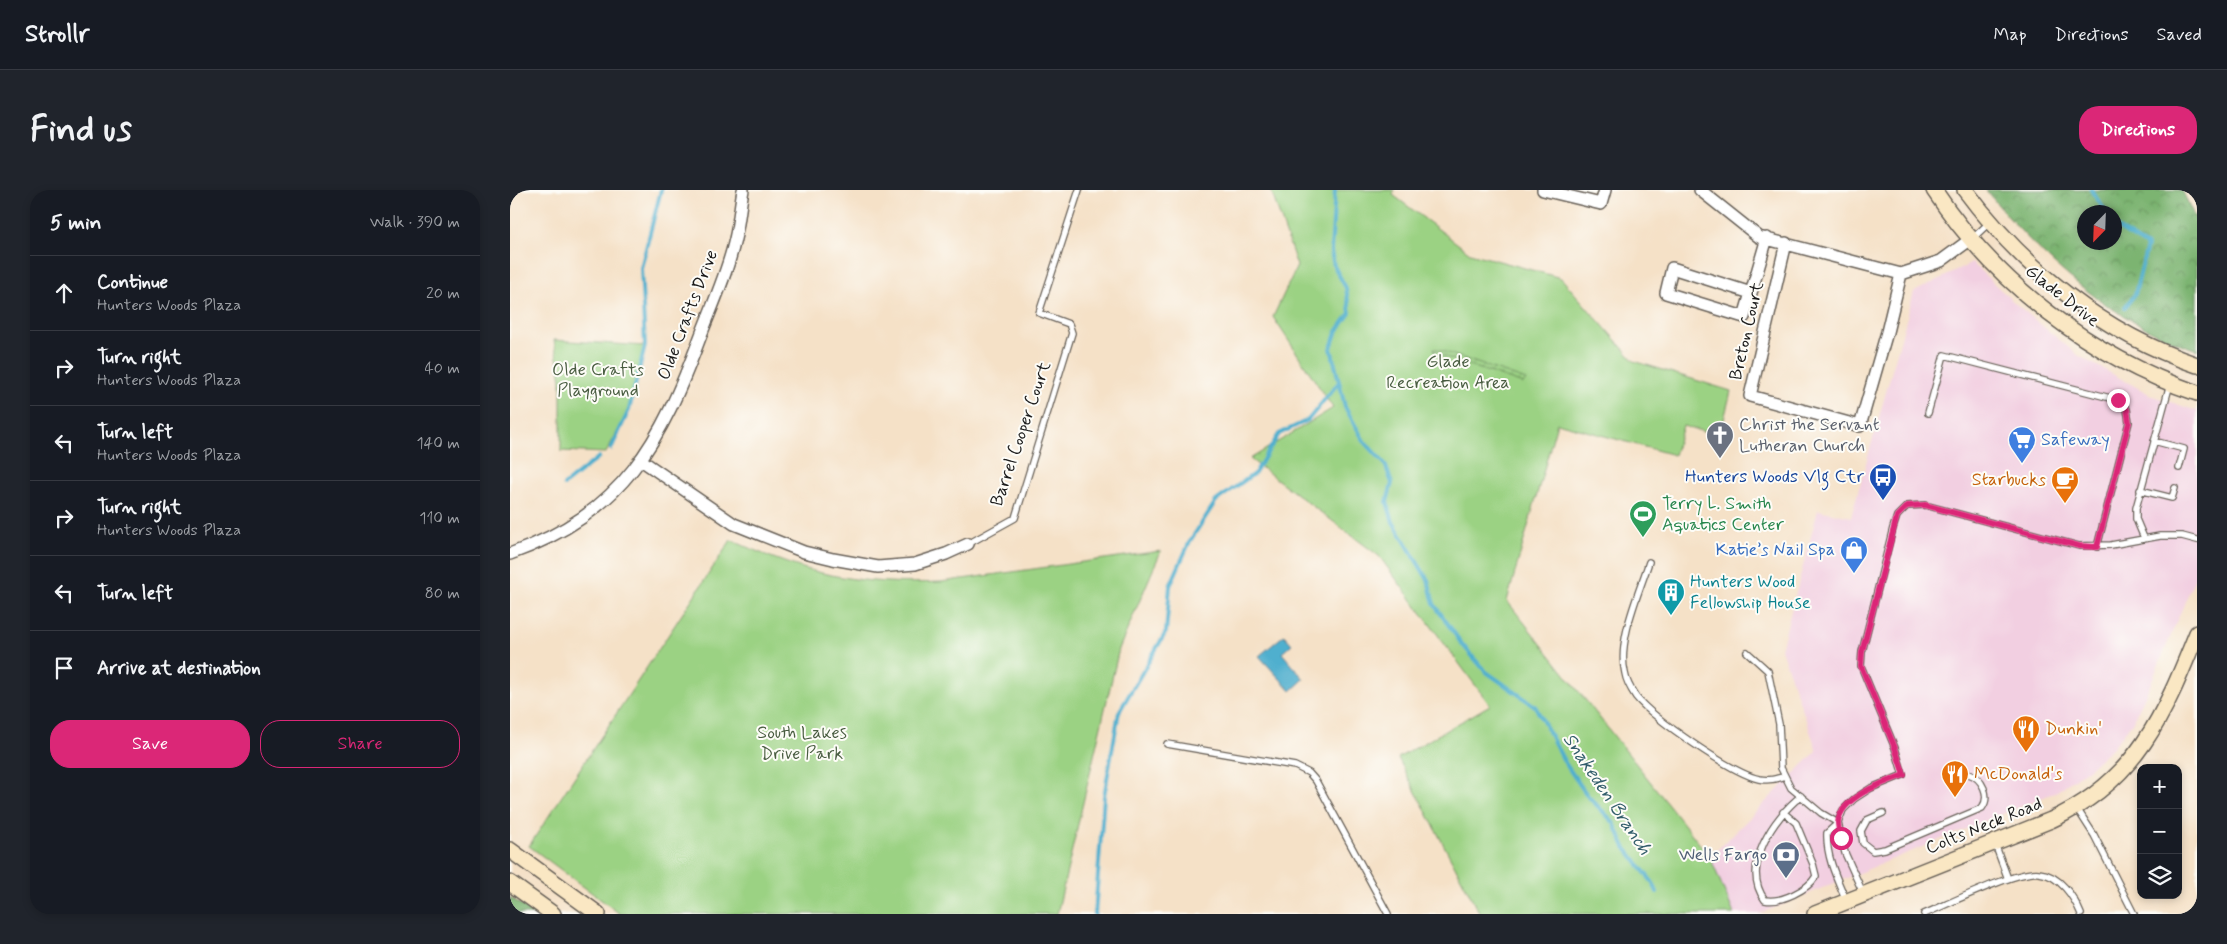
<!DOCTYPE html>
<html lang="en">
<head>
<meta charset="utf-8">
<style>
  body { margin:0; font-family:Mynerve,sans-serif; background:#20242c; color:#f1f3f6 }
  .controls { position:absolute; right:15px; bottom:15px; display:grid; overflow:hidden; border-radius:10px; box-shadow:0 2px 8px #0003 }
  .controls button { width:45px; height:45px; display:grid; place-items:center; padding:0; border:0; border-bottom:1px solid #363941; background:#171b24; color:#f1f3f6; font:25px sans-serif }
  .compass { position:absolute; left:1567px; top:15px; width:45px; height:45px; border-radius:50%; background:#171b24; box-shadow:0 2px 8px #0003; rotate:203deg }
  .stop { position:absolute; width:15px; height:15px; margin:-11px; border:4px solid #db2777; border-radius:50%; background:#fff }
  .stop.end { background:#db2777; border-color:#fff; box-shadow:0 1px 5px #0008 }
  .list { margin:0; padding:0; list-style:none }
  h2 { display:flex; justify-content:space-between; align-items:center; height:65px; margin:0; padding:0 20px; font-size:21px }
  h2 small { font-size:16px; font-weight:400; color:#9ea1a6 }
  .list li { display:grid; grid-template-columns:32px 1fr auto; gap:15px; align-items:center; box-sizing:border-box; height:75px; padding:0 20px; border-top:1px solid #363941 }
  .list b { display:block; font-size:19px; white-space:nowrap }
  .list p { margin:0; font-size:16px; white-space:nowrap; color:#9ea1a6 }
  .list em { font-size:16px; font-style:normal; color:#9ea1a6 }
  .actions { display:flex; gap:10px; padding:15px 20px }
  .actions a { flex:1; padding:11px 0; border:1px solid #db2777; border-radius:20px; text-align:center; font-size:18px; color:#db2777 }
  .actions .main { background:#db2777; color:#fff }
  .icon { flex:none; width:28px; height:28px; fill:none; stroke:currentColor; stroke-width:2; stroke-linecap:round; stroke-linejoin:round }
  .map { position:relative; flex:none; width:1687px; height:724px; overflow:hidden; border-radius:20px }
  header { display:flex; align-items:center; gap:30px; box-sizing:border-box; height:70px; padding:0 25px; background:#171b24; border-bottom:1px solid #363941 }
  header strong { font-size:24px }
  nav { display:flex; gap:28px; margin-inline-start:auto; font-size:18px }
  .intro { display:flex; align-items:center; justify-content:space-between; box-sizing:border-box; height:120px; padding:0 30px }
  h1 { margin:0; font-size:35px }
  .button { padding:12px 22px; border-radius:20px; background:#db2777; color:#fff; font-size:18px; font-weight:700 }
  main { display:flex; gap:30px; padding:0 30px }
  aside { flex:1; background:#171b24; border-radius:20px; box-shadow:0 2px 8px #0003 }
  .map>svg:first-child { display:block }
  .built { fill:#f2cfe1 }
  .forest { fill:url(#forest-crowns); stroke:#4c6846; fill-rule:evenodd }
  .park { fill:#9bd283; stroke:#5c7750 }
  .garden { fill:url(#garden-furrows); stroke:#5c7750 }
  .water { fill:#4fafce; stroke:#366675 }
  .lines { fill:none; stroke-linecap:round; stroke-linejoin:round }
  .stream { stroke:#4fafce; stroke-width:4 }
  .lane-casing { stroke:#686158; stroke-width:8 }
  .street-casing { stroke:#686158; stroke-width:14 }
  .secondary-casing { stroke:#686158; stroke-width:18 }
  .lane { stroke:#fff; stroke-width:5.5 }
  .street { stroke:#fff; stroke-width:11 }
  .secondary { stroke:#fae7c3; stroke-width:15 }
  .route { stroke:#db2777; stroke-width:6 }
  .labels { text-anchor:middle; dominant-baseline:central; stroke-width:4; stroke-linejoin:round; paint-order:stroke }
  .street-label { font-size:18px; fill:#1c1c1c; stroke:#fdfcf7 }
  .park-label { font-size:18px; fill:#485c40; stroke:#fdfcf7 }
  .worship-label { font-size:18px; fill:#5b616d; stroke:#fdfcf7; text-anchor:start }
  .shop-label { font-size:18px; fill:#366cbe; stroke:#fdfcf7; text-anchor:start }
  .transit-label { font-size:18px; fill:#164399; stroke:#fdfcf7; text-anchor:end }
  .food-label { font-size:18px; fill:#c56008; stroke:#fdfcf7; text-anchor:start }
  .leisure-label { font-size:18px; fill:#27864d; stroke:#fdfcf7; text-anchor:start }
  .culture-label { font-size:18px; fill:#0d838f; stroke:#fdfcf7; text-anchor:start }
  .service-label { font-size:18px; fill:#4e5e75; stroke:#fdfcf7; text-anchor:end }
  .water-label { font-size:19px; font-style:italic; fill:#335e6c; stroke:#fdfcf7 }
</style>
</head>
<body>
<header>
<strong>Strollr</strong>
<nav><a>Map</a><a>Directions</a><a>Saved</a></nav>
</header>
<div class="intro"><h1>Find us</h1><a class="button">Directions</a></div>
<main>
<aside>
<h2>5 min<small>Walk · 390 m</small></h2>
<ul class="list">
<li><svg class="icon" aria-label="ahead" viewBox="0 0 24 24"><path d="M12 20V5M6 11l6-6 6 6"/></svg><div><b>Continue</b><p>Hunters Woods Plaza</p></div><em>20 m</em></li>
<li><svg class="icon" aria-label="right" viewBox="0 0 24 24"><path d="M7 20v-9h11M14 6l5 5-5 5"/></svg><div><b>Turn right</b><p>Hunters Woods Plaza</p></div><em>40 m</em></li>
<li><svg class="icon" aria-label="left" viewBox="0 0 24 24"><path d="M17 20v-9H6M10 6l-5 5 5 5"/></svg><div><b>Turn left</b><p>Hunters Woods Plaza</p></div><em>140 m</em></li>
<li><svg class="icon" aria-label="right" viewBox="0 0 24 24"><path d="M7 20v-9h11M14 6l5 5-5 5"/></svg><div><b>Turn right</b><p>Hunters Woods Plaza</p></div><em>110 m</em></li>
<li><svg class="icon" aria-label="left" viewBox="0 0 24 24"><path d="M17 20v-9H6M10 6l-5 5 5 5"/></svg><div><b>Turn left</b></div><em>80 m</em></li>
<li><svg class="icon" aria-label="arrive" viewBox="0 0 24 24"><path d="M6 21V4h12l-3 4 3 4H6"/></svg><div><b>Arrive at destination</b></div></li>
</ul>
<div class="actions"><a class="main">Save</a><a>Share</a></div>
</aside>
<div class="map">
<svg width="1687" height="724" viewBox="0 0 1687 724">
  <defs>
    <pattern id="forest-crowns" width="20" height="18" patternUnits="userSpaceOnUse" patternTransform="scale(1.25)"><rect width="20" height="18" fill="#7cb471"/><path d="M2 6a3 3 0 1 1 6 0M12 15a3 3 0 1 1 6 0" fill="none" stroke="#65925c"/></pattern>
    <pattern id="garden-furrows" width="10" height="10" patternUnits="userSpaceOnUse" patternTransform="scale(1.25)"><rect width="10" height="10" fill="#9bd283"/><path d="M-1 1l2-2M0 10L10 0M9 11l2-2" fill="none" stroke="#85b471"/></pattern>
  </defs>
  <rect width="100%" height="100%" fill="#fdfcf7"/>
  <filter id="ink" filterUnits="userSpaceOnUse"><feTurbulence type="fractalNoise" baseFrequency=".02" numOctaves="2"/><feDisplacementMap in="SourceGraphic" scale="10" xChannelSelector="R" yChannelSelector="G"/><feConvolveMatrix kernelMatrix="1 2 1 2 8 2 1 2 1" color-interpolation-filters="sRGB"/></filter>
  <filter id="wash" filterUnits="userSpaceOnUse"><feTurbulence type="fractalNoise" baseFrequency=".0096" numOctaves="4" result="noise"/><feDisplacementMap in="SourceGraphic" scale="20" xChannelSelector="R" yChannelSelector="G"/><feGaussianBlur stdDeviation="1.12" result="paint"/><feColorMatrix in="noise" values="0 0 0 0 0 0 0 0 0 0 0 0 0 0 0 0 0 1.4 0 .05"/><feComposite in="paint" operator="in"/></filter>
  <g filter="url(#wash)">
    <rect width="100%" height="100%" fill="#f5e1c7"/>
    <path class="built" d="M 1462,73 L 1506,114 L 1569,166 L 1643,206 L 1687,221 L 1687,383 L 1641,493 L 1622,533 L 1602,558 L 1578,579 L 1546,602 L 1249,724 L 1224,724 L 1200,667 L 1307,561 L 1271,459 L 1308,320 L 1341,327 L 1404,102 Z"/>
    <path class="forest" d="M 1476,0 L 1672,0 L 1687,32 L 1687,160 C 1602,132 1530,69 1476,0 ZM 1574,22 L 1604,22 L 1604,52 L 1574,52 Z
      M 0,707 L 25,724 L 0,724 Z"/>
    <path class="park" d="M 761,0 L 884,0 L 883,5 L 960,63 L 1051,88 L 1124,171 L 1221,201 L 1210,246 L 1173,236 L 1164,265 L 1047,233 L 997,411 L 1200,667 L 1224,724 L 970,724 L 888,568 L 980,515 L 869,366 L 740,269 L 823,218 L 763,127 L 787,76 Z
      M 44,150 L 135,156 L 119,220 L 96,263 L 51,261 L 51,190 Z
      M 221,350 C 250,363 280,376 312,383 C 350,392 392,394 431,392 L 651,361 L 609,459 L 547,724 L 110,724 L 19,656 Z"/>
    <path class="garden" d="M 924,158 L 1016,190 L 1013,194 L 925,163 Z"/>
    <path class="water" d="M 774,445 L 782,454 L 772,463 L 794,489 L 781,501 L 749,466 Z"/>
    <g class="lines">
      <path class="stream" d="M 825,0 L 821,61 L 824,76 L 836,98 L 840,123 L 826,143 L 821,158 L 835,217 L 854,251 L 875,274 L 882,293 L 877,312 L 883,332 L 918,390 L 924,414 L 951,453 L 975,481 L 1025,516 L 1055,573 L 1077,605 L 1104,633 L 1115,657 L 1143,693 L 1147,702
        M 1581,0 L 1596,22
        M 1604,36 L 1637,56 L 1625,104 L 1615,117
        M 101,259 L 119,220 L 135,156 L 131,78 L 151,0
        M 54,295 L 89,267
        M 585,724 L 594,606 L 609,522 L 656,442 L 660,396 L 680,351 L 706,311 L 745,283 L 769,244 L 798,230 L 829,192"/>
    </g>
  </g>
  <g filter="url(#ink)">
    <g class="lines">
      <g class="lane-casing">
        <path id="lane" d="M 1463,48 L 1480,32
          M 1418,223 L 1434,165 L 1608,210 L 1617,219 L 1619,232 L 1587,357
          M 1644,251 L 1674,259 L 1669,278
          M 1630,300 L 1662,308 L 1665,298
          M 1634,348 L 1626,329 L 1626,318 L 1660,194
          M 458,354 L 505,328 L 562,143 L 559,134 L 529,123 L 569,0
          M 1139,372 C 1129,403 1107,451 1115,483 C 1116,490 1122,501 1126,507 C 1144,529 1222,583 1249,589 C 1259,591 1266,589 1275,586
          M 1237,462 L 1258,481 L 1269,534 L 1271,578 L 1281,598 L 1311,623 L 1328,633
          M 657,554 L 785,576 L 799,583 L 806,591 L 878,724
          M 1566,617 L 1584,645 L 1624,724
          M 1273,622 L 1286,633 L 1303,674 L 1306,686 C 1298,700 1271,713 1255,710 C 1230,677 1264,627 1291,606
          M 1373,623 L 1357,630 L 1351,641 L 1353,653 L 1363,661 L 1375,659 L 1472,618 C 1481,606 1472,588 1459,584
          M 1328,633 L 1335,663 L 1353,703
          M 1485,654 L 1498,689
          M 1336,710 C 1327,689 1316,667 1317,643 L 1328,633 L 1333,620 L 1344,609 L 1361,598 L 1393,585 L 1385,558 L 1351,476 L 1352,462 L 1383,338 L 1387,326 L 1397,316 L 1415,315 L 1569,356 L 1601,355 L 1650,346 L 1672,346 L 1687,350
          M 1414,724 C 1438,714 1507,680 1529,683 C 1550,685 1564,707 1571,724"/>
      </g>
      <g class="street-casing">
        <path id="street" d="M 1033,0 L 1091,14 L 1095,0
          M 1190,0 L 1249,47 L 1391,84 L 1431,71 L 1461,49
          M 1276,53 L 1240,206 L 1350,236 L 1377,142 L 1391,84
          M 1241,103 L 1162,78 L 1156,103 L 1234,127 L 1257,48
          M 131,270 L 224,334 L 294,362 L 323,369 L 368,377 L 405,374 L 436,364 L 458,354
          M 0,364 C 114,323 151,252 191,145 C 203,114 218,81 225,49 C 229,33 230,16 233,0"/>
      </g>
      <g class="secondary-casing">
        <path id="secondary" d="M 1424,0 C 1486,94 1581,167 1687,203
          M 1455,0 C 1513,78 1594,144 1687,175
          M 0,660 L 88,724
          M 0,693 L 43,724
          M 1305,724 L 1541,630 C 1627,591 1654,525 1687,443"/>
      </g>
      <use href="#lane" class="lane"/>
      <use href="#street" class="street"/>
      <use href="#secondary" class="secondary"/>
    </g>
  </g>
  <g class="lines" filter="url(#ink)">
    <path class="route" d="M 1331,648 C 1330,644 1328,637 1328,633 C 1330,607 1374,592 1394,585 L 1385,558 L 1351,476 L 1352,462 L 1387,326 L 1397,316 L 1415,315 L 1569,356 L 1587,357 L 1619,232 L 1617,219 L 1608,210"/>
  </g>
  <defs>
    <g id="church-pin" transform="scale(1.4375)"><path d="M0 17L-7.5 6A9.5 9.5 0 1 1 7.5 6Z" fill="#6b7280" stroke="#fdfcf7"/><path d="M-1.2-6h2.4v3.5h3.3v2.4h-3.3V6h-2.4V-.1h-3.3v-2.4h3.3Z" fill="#fff"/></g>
    <g id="supermarket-pin" transform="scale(1.4375)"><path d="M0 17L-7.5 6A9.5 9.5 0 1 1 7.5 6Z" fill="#3f7fe0" stroke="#fdfcf7"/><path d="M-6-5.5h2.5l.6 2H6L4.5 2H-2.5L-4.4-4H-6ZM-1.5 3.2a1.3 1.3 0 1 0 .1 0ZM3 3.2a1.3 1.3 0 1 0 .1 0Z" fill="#fff"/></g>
    <g id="bus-pin" transform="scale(1.4375)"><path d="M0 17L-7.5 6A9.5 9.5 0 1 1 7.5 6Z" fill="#1a4fb4" stroke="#fdfcf7"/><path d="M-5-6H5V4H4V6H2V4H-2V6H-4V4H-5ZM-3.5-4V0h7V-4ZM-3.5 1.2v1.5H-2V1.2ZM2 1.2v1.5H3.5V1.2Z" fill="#fff"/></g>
    <g id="cafe-pin" transform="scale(1.4375)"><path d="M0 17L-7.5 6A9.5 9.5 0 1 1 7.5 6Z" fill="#e8710a" stroke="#fdfcf7"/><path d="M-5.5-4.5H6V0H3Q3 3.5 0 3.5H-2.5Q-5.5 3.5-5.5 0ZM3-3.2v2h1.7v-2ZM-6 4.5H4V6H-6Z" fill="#fff"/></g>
    <g id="stadium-pin" transform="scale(1.4375)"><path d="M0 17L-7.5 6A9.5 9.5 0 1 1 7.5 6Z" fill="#2e9e5b" stroke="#fdfcf7"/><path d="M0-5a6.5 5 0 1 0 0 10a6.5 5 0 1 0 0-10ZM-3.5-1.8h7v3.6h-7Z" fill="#fff"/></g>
    <g id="shop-pin" transform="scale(1.4375)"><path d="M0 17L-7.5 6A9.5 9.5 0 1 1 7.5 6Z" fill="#3f7fe0" stroke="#fdfcf7"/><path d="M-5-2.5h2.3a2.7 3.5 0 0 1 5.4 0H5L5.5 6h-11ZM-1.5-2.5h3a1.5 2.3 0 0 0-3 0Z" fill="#fff"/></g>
    <g id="building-pin" transform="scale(1.4375)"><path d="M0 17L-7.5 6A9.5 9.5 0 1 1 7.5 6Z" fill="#0f9aa8" stroke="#fdfcf7"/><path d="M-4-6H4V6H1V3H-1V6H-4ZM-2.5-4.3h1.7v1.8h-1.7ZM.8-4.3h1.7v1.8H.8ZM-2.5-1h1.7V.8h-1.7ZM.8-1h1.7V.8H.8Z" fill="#fff"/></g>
    <g id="restaurant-pin" transform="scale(1.4375)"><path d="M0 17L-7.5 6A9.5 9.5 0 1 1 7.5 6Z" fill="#e8710a" stroke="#fdfcf7"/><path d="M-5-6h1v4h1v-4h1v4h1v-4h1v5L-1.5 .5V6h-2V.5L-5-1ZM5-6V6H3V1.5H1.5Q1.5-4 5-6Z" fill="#fff"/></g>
    <g id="bank-pin" transform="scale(1.4375)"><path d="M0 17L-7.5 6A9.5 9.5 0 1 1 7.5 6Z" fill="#5c6f8a" stroke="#fdfcf7"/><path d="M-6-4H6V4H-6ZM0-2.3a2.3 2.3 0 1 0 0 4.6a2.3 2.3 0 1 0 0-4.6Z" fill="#fff"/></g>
  </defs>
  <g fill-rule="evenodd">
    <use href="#church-pin" x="1210" y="245"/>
    <use href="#supermarket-pin" x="1512" y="250"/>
    <use href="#bus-pin" x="1373" y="287"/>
    <use href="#cafe-pin" x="1555" y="290"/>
    <use href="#stadium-pin" x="1133" y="324"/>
    <use href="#shop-pin" x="1344" y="360"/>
    <use href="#building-pin" x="1161" y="402"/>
    <use href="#restaurant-pin" x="1516" y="539"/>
    <use href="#restaurant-pin" x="1445" y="584"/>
    <use href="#bank-pin" x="1276" y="665"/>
  </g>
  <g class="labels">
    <g class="street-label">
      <text transform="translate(1552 106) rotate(38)">Glade Drive</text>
      <text transform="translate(178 125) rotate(-69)">Olde Crafts Drive</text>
      <text transform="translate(1237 141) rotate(-77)">Breton Court</text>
      <text transform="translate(511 244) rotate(-71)">Barrel Cooper Court</text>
      <text transform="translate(1474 636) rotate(-22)">Colts Neck Road</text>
    </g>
    <g class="park-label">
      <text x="938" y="172">Glade<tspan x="938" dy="21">Recreation Area</tspan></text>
      <text x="88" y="180">Olde Crafts<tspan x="88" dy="21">Playground</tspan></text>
      <text x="292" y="543">South Lakes<tspan x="292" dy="21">Drive Park</tspan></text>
    </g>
    <g class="worship-label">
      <text x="1229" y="235">Christ the Servant<tspan x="1229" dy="21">Lutheran Church</tspan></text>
    </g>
    <g class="shop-label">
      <text x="1531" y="250">Safeway</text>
      <text x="1325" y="360" text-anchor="end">Katie’s Nail Spa</text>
    </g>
    <g class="transit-label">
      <text x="1354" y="287">Hunters Woods Vlg Ctr</text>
    </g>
    <g class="food-label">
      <text x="1536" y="290" text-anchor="end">Starbucks</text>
      <text x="1535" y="539">Dunkin'</text>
      <text x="1464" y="584">McDonald's</text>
    </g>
    <g class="leisure-label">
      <text x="1152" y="314">Terry L. Smith<tspan x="1152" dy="21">Aquatics Center</tspan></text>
    </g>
    <g class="culture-label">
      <text x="1180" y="392">Hunters Wood<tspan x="1180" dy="21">Fellowship House</tspan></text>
    </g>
    <g class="service-label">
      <text x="1257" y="665">Wells Fargo</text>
    </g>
    <g class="water-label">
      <text transform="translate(1097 604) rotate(56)">Snakeden Branch</text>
    </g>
  </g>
</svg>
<div class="controls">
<button>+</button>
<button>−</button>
<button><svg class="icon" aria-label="layers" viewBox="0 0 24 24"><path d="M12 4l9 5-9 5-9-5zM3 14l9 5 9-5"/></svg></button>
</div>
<svg class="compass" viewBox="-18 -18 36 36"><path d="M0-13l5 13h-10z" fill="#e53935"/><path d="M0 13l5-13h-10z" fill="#9ea1a6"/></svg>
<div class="stop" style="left:1331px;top:648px"></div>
<div class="stop end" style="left:1608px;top:210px"></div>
</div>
</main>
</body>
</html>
